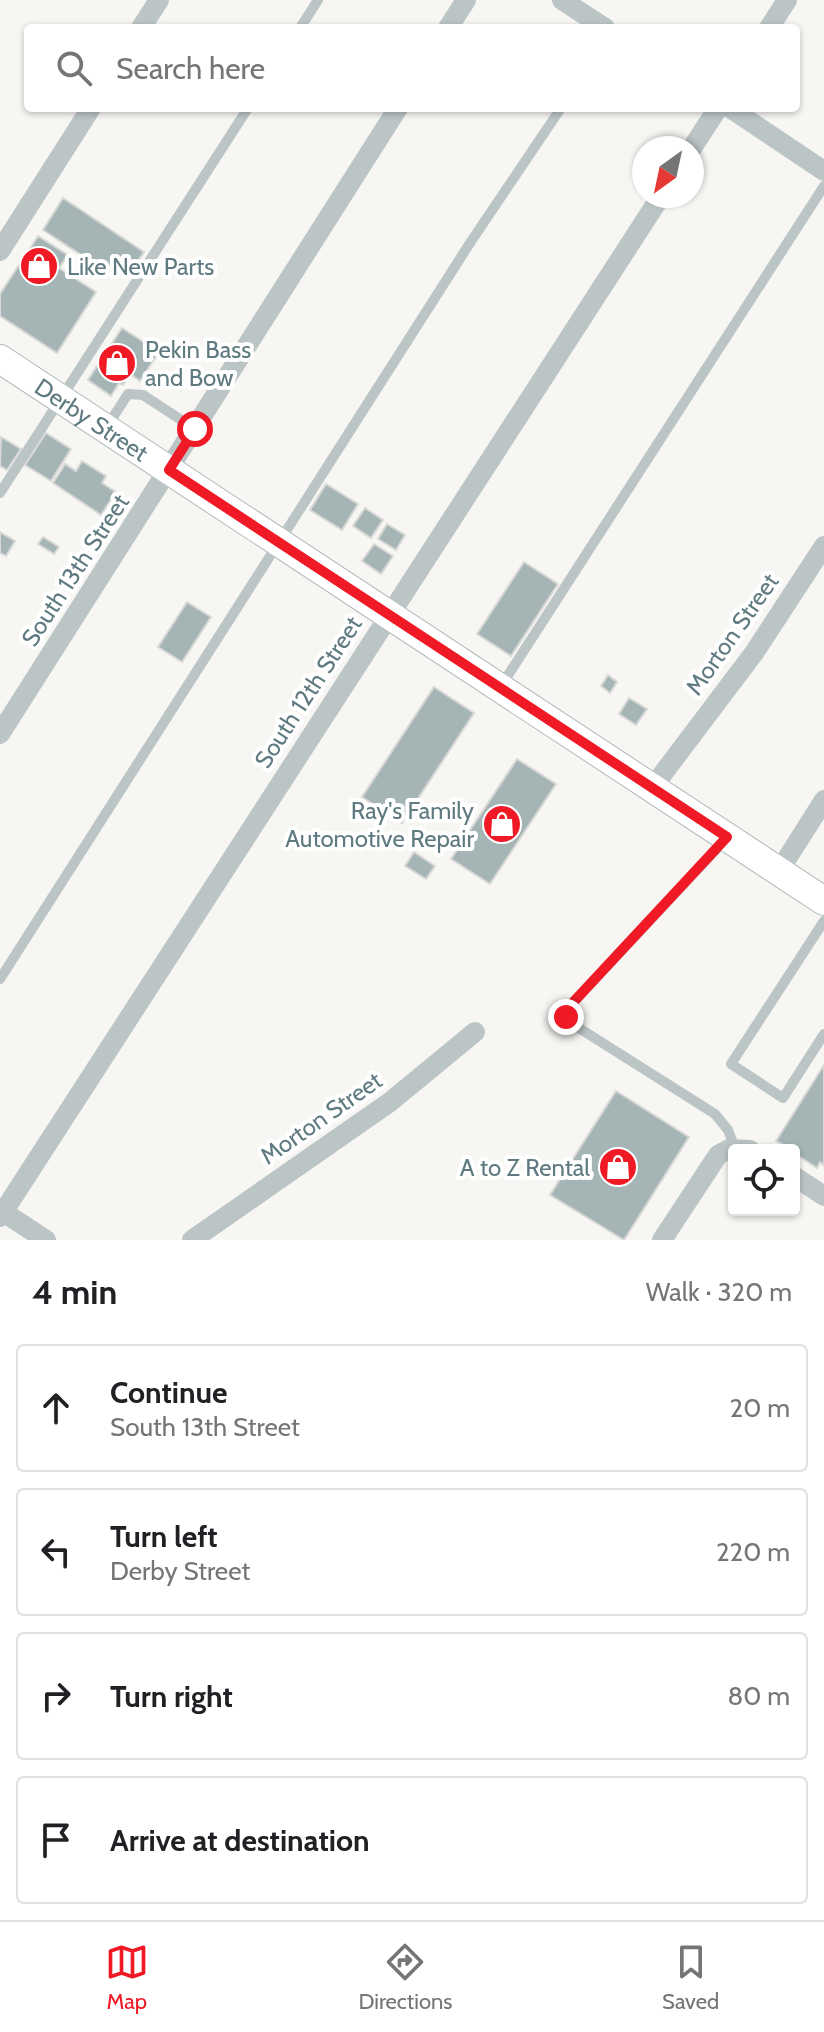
<!DOCTYPE html>
<html lang="en">
<head>
<meta charset="utf-8">
<style>
  body { margin:0; font-family:Cabin,sans-serif; background:#f6f6f6; color:#202124 }
  .controls { position:absolute; right:24px; bottom:24px; display:grid; overflow:hidden; border-radius:8px; box-shadow:0 2px 6px #0004 }
  .controls button { width:72px; height:72px; display:grid; place-items:center; padding:0; border:0; border-bottom:2px solid #e0e0e0; background:#fff; color:#202124; font:40px sans-serif }
  .compass { position:absolute; left:632px; top:136px; width:72px; height:72px; border-radius:50%; background:#fff; box-shadow:0 2px 6px #0004; rotate:213deg }
  .stop { position:absolute; width:24px; height:24px; margin:-18px; border:6px solid #f01a26; border-radius:50%; background:#fff }
  .stop.end { background:#f01a26; border-color:#fff; box-shadow:0 2px 8px #0008 }
  .list { margin:0; padding:0; list-style:none }
  h2 { display:flex; justify-content:space-between; align-items:center; height:104px; margin:0; padding:0 32px; font-size:34px }
  h2 small { font-size:26px; font-weight:400; color:#757577 }
  .list li { display:grid; grid-template-columns:52px 1fr auto; gap:24px; align-items:center; box-sizing:border-box; height:128px; margin:0 16px 16px; padding:0 16px; border:2px solid #e0e0e0; border-radius:8px }
  .list b { display:block; font-size:30px; white-space:nowrap }
  .list p { margin:0; font-size:26px; white-space:nowrap; color:#757577 }
  .list em { font-size:26px; font-style:normal; color:#757577 }
  .icon { flex:none; width:44px; height:44px; fill:none; stroke:currentColor; stroke-width:2; stroke-linecap:round; stroke-linejoin:round }
  .map { position:relative; flex:none; width:824px; height:1240px; overflow:hidden }
  .search { position:absolute; background:#fff; box-shadow:0 2px 6px #0004; left:24px; right:24px; top:24px; height:88px; display:flex; align-items:center; gap:20px; box-sizing:border-box; padding:0 28px; border-radius:8px; color:#757577; font-size:30px }
  .sheet { height:680px; background:#fff }
  nav { display:flex; justify-content:space-around; align-items:center; box-sizing:border-box; height:112px; border-top:2px solid #e0e0e0; background:#fff; font-size:22px; color:#757577 }
  nav a { display:grid; justify-items:center; gap:4px }
  nav .on { color:#f01a26 }
  .map>svg:first-child { display:block }
  .building { fill:#a5b5b6; stroke:#d8d8d6; stroke-width:2 }
  .lines { fill:none; stroke-linecap:round; stroke-linejoin:round }
  .secondary-casing { stroke:#afb9bb; stroke-width:30 }
  .service { stroke:#bcc5c6; stroke-width:10 }
  .minor { stroke:#bcc5c6; stroke-width:20 }
  .secondary { stroke:#fff; stroke-width:28 }
  .route { stroke:#f01a26; stroke-width:10 }
  .labels { text-anchor:middle; dominant-baseline:central; stroke-width:8; stroke-linejoin:round; paint-order:stroke }
  .poi-label { font-size:24px; fill:#5f7b81; stroke:#fff; text-anchor:start }
  .street-label { font-size:24px; fill:#5f7b81; stroke:#fff }
</style>
</head>
<body>
<div class="map">
<svg width="824" height="1240" viewBox="0 0 824 1240">
  <rect width="100%" height="100%" fill="#f7f6f3"/>
  <path class="building" d="M 63,198 L 144,252 L 134,267 L 118,256 L 107,272 L 43,230 Z
    M 38,236 L 68,255 L 59,268 L 96,292 L 57,353 L 0,316 L 0,294 Z
    M 122,328 L 159,352 L 140,381 L 130,374 L 123,385 L 119,383 L 111,396 L 88,380 Z
    M 46,433 L 71,449 L 51,481 L 25,465 Z
    M 1,437 L 21,449 L 7,470 L 0,466 Z
    M 82,461 L 106,476 L 102,483 L 116,492 L 101,515 L 53,483 L 65,464 L 76,471 Z
    M 326,484 L 358,504 L 342,530 L 310,510 Z
    M 365,508 L 383,520 L 371,538 L 353,526 Z
    M 387,524 L 405,535 L 396,550 L 378,539 Z
    M 0,532 L 15,541 L 6,556 L 0,553 Z
    M 43,537 L 59,547 L 54,554 L 38,544 Z
    M 374,544 L 393,556 L 381,574 L 362,561 Z
    M 524,562 L 558,584 L 511,656 L 477,634 Z
    M 187,602 L 211,617 L 182,662 L 158,647 Z
    M 608,675 L 617,682 L 610,693 L 601,686 Z
    M 434,687 L 474,713 L 402,823 L 362,797 Z
    M 629,698 L 647,709 L 636,725 L 619,714 Z
    M 517,759 L 556,784 L 490,884 L 451,859 Z
    M 414,852 L 435,866 L 426,879 L 405,866 Z
    M 824,1065 L 824,1165 L 820,1162 L 817,1168 L 794,1153 L 794,1150 L 776,1141 Z
    M 616,1091 L 689,1137 L 624,1240 L 550,1195 Z"/>
  <g class="lines">
    <g class="secondary-casing">
      <g id="secondary">
        <path id="s1" d="M 0,359 L 824,901"/>
      </g>
    </g>
    <path class="service" d="M 300,28 L 318,0
      M 106,428 L 128,394 L 143,395 L 195,429
      M 0,493 L 248,108
      M 501,686 L 824,186
      M 726,839 L 566,1010 L 566,1017 L 571,1023 L 715,1114 L 728,1130 L 735,1148
      M 824,921 L 731,1064 L 783,1098 L 824,1034
      M 0,979 L 470,243 L 561,108"/>
    <path class="minor" d="M 562,0 L 605,28
      M 141,28 L 159,0
      M 448,28 L 466,0
      M 769,28 L 787,0
      M 730,108 L 824,171
      M 692,148 L 718,108
      M 0,251 L 91,108
      M 0,734 L 398,108
      M 652,788 L 754,653 L 824,546
      M 779,871 L 824,800
      M 794,1176 L 824,1196
      M 0,1210 L 46,1240
      M 0,1217 L 661,196
      M 192,1240 L 390,1102 L 475,1032
      M 662,1240 L 718,1155 L 729,1149 L 750,1150"/>
    <use href="#secondary" class="secondary"/>
  </g>
  <g class="lines">
    <path class="route" d="M 195,429 L 169,470 L 727,837 L 566,1010 L 566,1017"/>
  </g>
  <defs>
    <g id="shop-disc" transform="scale(2)"><circle r="9.5" fill="#f01a26" stroke="#fff"/><path d="M-5-2.5h2.3a2.7 3.5 0 0 1 5.4 0H5L5.5 6h-11ZM-1.5-2.5h3a1.5 2.3 0 0 0-3 0Z" fill="#fff"/></g>
  </defs>
  <g fill-rule="evenodd">
    <use href="#shop-disc" x="39" y="266"/>
    <use href="#shop-disc" x="117" y="363"/>
    <use href="#shop-disc" x="502" y="824"/>
    <use href="#shop-disc" x="618" y="1167"/>
  </g>
  <g class="labels">
    <g class="poi-label">
      <text x="67" y="266">Like New Parts</text>
      <text x="145" y="349">Pekin Bass<tspan x="145" dy="28">and Bow</tspan></text>
      <text x="474" y="810" text-anchor="end">Ray's Family<tspan x="474" dy="28">Automotive Repair</tspan></text>
      <text x="590" y="1167" text-anchor="end">A to Z Rental</text>
    </g>
    <g class="street-label">
      <text stroke="none"><textPath href="#s1" startOffset="110">Derby Street</textPath></text>
      <text transform="translate(75 570) rotate(-57)">South 13th Street</text>
      <text transform="translate(732 634) rotate(-55)">Morton Street</text>
      <text transform="translate(308 692) rotate(-57)">South 12th Street</text>
      <text transform="translate(321 1118) rotate(-35)">Morton Street</text>
    </g>
  </g>
</svg>
<div class="controls">
<button><svg class="icon" aria-label="locate" viewBox="0 0 24 24"><circle cx="12" cy="12" r="6"/><path d="M12 2v4M12 18v4M2 12h4M18 12h4"/></svg></button>
</div>
<svg class="compass" viewBox="-18 -18 36 36"><path d="M0-13l5 13h-10z" fill="#e53935"/><path d="M0 13l5-13h-10z" fill="#757577"/></svg>
<div class="stop" style="left:195px;top:429px"></div>
<div class="stop end" style="left:566px;top:1017px"></div>
<div class="search"><svg class="icon" aria-label="search" viewBox="0 0 24 24"><circle cx="10" cy="10" r="6"/><path d="M15 15l6 6"/></svg>Search here</div>
</div>
<section class="sheet">
<h2>4 min<small>Walk · 320 m</small></h2>
<ul class="list">
<li><svg class="icon" aria-label="ahead" viewBox="0 0 24 24"><path d="M12 20V5M6 11l6-6 6 6"/></svg><div><b>Continue</b><p>South 13th Street</p></div><em>20 m</em></li>
<li><svg class="icon" aria-label="left" viewBox="0 0 24 24"><path d="M17 20v-9H6M10 6l-5 5 5 5"/></svg><div><b>Turn left</b><p>Derby Street</p></div><em>220 m</em></li>
<li><svg class="icon" aria-label="right" viewBox="0 0 24 24"><path d="M7 20v-9h11M14 6l5 5-5 5"/></svg><div><b>Turn right</b></div><em>80 m</em></li>
<li><svg class="icon" aria-label="arrive" viewBox="0 0 24 24"><path d="M6 21V4h12l-3 4 3 4H6"/></svg><div><b>Arrive at destination</b></div></li>
</ul>
</section>
<nav>
<a class="on"><svg class="icon" aria-label="map" viewBox="0 0 24 24"><path d="M3 6l6-2 6 2 6-2v14l-6 2-6-2-6 2zM9 4v14M15 6v14"/></svg>Map</a>
<a><svg class="icon" aria-label="directions" viewBox="0 0 24 24"><path d="M12 3l9 9-9 9-9-9zM9 14v-3h6M13 9l2 2-2 2"/></svg>Directions</a>
<a><svg class="icon" aria-label="saved" viewBox="0 0 24 24"><path d="M7 4h10v16l-5-4-5 4z"/></svg>Saved</a>
</nav>
</body>
</html>
